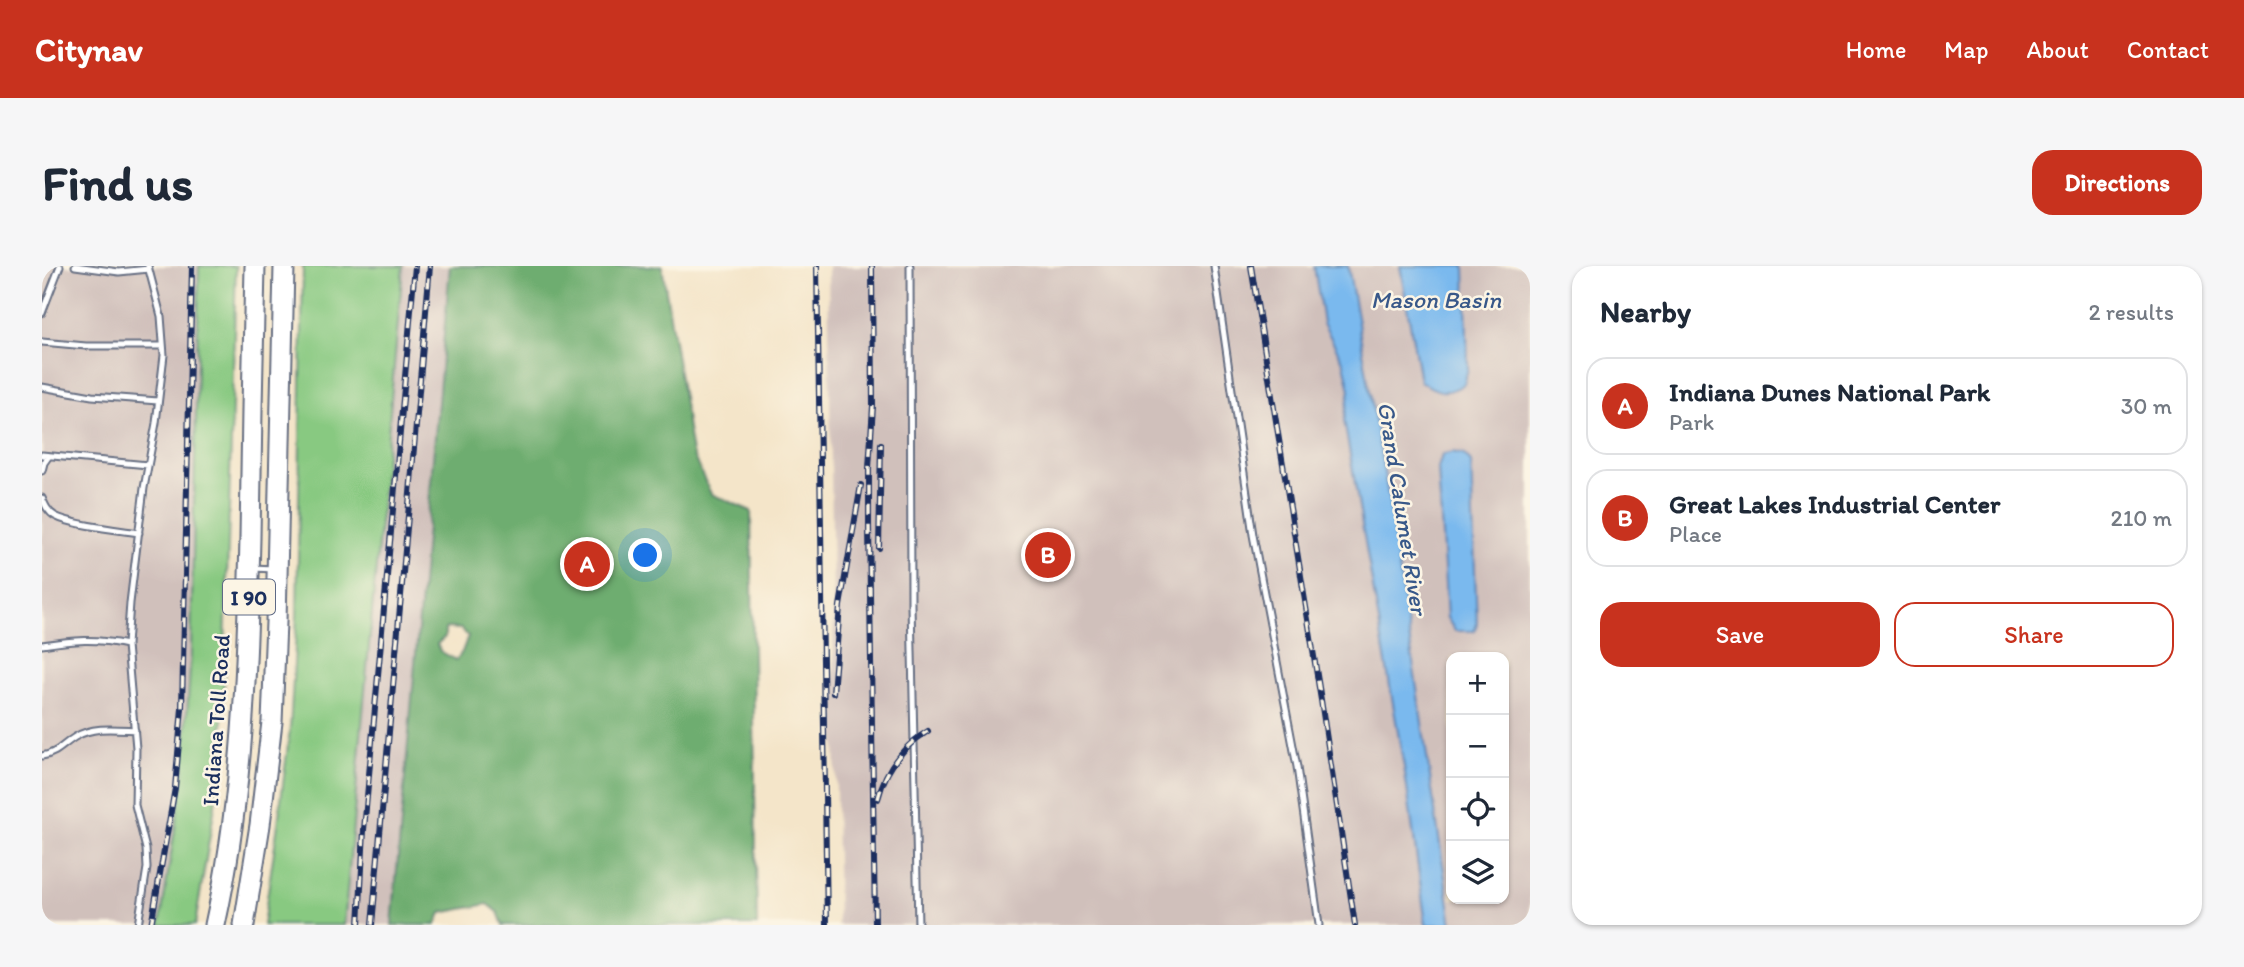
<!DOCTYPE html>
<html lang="en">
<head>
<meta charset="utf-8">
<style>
  body { margin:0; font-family:Itim,sans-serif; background:#f6f6f7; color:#1f2937 }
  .controls { position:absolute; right:21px; bottom:21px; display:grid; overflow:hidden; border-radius:14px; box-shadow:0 2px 5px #0004 }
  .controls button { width:63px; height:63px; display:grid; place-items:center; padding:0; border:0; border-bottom:2px solid #e0e1e3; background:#fff; color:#1f2937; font:35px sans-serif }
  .you { position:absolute; left:604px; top:290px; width:24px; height:24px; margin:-18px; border:5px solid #fff; border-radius:50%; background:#1a73e8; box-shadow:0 0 0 10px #1a73e833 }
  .badge { display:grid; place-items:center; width:46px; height:46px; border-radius:50%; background:#c8321e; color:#fff; font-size:23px; font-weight:700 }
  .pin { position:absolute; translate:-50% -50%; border:4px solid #fff; box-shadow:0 2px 7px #0006 }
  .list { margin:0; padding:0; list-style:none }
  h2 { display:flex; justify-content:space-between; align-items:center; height:91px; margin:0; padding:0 28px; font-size:30px }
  h2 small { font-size:23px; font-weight:400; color:#747a83 }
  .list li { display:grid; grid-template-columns:46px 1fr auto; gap:21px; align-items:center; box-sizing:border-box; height:98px; margin:0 14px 14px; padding:0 14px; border:2px solid #e0e1e3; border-radius:21px }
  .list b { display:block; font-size:26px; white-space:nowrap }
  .list p { margin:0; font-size:23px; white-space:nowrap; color:#747a83 }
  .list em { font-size:23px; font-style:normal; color:#747a83 }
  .actions { display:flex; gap:14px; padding:21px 28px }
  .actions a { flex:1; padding:16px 0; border:2px solid #c8321e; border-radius:21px; text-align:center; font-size:24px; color:#c8321e }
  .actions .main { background:#c8321e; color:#fff }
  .icon { flex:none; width:38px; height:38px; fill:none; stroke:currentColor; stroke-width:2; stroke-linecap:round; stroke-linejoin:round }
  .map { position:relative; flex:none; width:1488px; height:659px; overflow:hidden; border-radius:21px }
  header { display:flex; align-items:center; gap:42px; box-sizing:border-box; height:98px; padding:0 35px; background:#c8321e; color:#fff }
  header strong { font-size:33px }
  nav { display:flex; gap:38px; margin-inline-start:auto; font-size:24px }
  .intro { display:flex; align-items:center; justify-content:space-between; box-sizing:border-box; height:168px; padding:0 42px }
  h1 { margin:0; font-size:49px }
  .button { padding:18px 32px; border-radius:21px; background:#c8321e; color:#fff; font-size:24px; font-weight:700 }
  main { display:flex; gap:42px; padding:0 42px }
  aside { flex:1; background:#fff; border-radius:21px; box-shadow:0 2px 5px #0004 }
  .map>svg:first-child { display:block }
  .industrial { fill:#d0c0bb; fill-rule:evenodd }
  .green { fill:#88c981; stroke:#527c70; stroke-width:2 }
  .forest { fill:#6ead6f; stroke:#446e66; stroke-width:2; fill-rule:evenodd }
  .water { fill:#7ab9ee; stroke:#4a74a6; stroke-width:2 }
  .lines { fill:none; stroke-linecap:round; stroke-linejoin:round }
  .lane-casing { stroke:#676f83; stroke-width:9 }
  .highway-casing { stroke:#676f83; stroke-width:23 }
  .lane { stroke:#fff; stroke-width:5 }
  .highway { stroke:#fff; stroke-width:19 }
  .rail-casing { stroke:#1b2f5e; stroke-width:6 }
  .rail { stroke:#fcf5e5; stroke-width:3.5; stroke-dasharray:10; stroke-linecap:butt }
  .labels { text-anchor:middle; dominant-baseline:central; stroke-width:5; stroke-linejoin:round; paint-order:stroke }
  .shield { fill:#fcf5e5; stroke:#5e6a86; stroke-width:2 }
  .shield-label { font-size:21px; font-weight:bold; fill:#1b2f5e }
  .street-label { font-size:23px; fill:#1b2f5e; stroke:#fcf5e5 }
  .water-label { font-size:24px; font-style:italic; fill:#385889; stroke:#fcf5e5 }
</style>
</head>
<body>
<header>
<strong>Citynav</strong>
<nav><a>Home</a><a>Map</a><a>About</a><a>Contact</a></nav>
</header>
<div class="intro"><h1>Find us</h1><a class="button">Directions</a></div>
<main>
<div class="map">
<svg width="1488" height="659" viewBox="0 0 1488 659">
  <rect width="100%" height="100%" fill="#fcf5e5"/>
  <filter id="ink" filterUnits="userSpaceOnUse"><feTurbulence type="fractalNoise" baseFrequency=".0143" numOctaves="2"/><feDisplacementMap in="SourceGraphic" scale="14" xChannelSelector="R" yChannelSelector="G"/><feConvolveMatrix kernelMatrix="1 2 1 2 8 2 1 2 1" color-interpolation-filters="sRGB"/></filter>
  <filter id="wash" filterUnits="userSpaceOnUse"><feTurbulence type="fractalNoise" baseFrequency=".00686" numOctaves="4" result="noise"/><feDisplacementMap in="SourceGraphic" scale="28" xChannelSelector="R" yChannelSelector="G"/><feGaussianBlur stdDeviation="1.57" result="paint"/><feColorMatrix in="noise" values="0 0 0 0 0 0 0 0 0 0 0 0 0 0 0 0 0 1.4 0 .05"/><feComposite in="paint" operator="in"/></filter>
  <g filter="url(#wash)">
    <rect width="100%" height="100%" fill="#f4e5c9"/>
    <path class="industrial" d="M 0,0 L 157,0 L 149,387 L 141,512 L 118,659 L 0,659 Z
      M 361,0 L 408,0 L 350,659 L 302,659 Z
      M 786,0 L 1488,0 L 1488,659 L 796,659 ZM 1409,391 L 1462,391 L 1462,633 L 1409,633 Z"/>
    <path class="green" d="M 157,0 L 194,0 L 181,454 L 173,539 L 153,659 L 118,659 L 141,512 L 149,387 Z
      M 261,0 L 361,0 L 302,659 L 221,659 L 235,565 L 248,463 L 255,349 Z"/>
    <path class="forest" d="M 408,0 L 620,0 L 650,187 L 669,228 L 709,245 L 715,659 L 461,659 L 456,646 L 446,638 L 399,647 L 394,659 L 350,659 ZM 406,362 L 419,363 L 426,370 L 420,386 L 414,394 L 398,385 L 395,378 L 403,371 L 403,363 Z"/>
    <path class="water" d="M 1272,0 L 1306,0 L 1347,234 L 1410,659 L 1384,659 L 1363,507 L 1302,154 L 1308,124 L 1302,97 L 1281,57 Z
      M 1358,0 L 1423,0 L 1426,103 L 1422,118 C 1404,130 1395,126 1378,115 Z
      M 1411,186 L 1422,189 L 1429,196 L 1435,358 L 1432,365 L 1413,365 L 1405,352 L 1396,202 L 1400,189 Z"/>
  </g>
  <g filter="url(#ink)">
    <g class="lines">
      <g class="lane-casing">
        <path id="lane" d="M 33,0 L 77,6 L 107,3
          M 868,0 L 869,339 L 876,659
          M 1172,0 L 1211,269 L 1255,501 L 1277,659
          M 0,47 L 18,0
          M 0,76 L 44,80 L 121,80
          M 0,121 L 50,130 L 116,135
          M 0,189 L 106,199
          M 0,205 L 2,197 L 7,190
          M 0,232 C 3,239 6,246 13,250 C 29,259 77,264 97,267
          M 211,302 L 232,303
          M 0,379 C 32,374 53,372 85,379
          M 0,490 C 16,487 20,479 33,471 C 51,460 73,463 93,464
          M 96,659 L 105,602 L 104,583 L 93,539 L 94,482 L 85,379 L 88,337 L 102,222 L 114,157 L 122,89 L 119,50 L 106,0"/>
      </g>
      <g class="highway-casing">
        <path id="highway" d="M 173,659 C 201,532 205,402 208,272 C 209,181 211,91 213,0
          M 202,659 L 218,559 L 230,456 L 234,356 L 242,0"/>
      </g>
      <use href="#lane" class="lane"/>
      <use href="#highway" class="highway"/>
      <g class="rail-casing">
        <path id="rail" d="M 775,0 L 785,659
          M 830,0 L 831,140 L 827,202 L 827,261 L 833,659
          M 1209,0 L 1279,434 L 1313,659
          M 837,282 L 839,178
          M 791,427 L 798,340 L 819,219
          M 836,533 C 843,504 860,481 886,465
          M 109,659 L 133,522 L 140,442 L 150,0
          M 317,659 L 322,564 L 373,0
          M 330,659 L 388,0"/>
      </g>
      <use href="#rail" class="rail"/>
    </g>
  </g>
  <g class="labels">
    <rect class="shield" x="181" y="313.5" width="52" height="35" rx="5"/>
    <g class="shield-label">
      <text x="207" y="331">I 90</text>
    </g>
    <g class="street-label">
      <text transform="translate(174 454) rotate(-86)">Indiana Toll Road</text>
    </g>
    <g class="water-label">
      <text x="1394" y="33">Mason Basin</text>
      <text transform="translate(1361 242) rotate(81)">Grand Calumet River</text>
    </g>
  </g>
</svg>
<div class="controls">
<button>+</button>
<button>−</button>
<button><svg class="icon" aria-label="locate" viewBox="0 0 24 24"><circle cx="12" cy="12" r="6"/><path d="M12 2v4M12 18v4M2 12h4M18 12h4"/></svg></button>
<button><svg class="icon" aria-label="layers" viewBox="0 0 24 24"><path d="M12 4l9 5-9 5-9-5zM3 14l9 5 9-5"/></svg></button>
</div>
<div class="you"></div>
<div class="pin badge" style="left:545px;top:298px">A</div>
<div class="pin badge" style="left:1006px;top:289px">B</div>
</div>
<aside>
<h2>Nearby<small>2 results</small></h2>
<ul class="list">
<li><span class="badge">A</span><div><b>Indiana Dunes National Park</b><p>Park</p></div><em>30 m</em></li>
<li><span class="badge">B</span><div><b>Great Lakes Industrial Center</b><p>Place</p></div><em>210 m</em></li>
</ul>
<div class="actions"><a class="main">Save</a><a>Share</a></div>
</aside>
</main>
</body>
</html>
